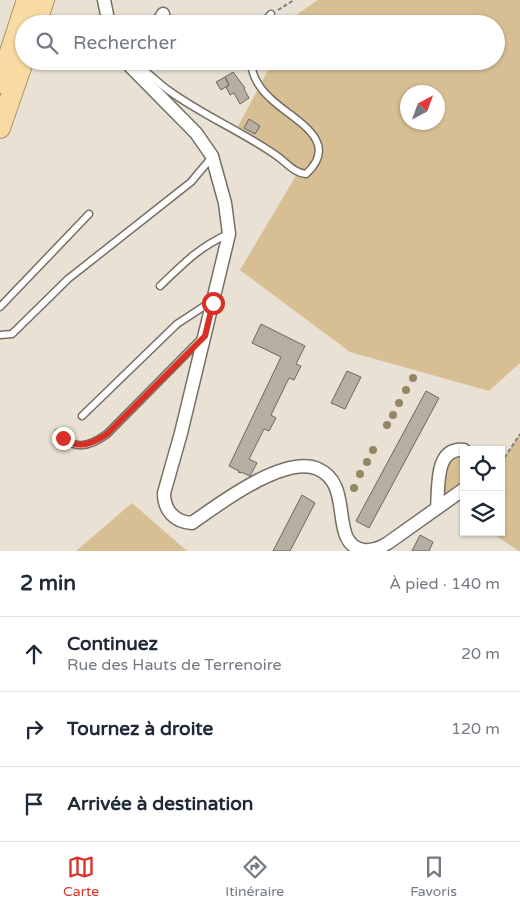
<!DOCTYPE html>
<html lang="fr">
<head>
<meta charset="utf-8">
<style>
  body { margin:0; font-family:"Varela Round",sans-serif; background:#f6f6f7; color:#1f2937 }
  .controls { position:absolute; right:15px; bottom:15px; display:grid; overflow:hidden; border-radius:0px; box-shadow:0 1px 4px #0004 }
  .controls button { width:45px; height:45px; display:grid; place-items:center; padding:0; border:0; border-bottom:1px solid #e0e1e3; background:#fff; color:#1f2937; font:25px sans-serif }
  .compass { position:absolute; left:400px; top:85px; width:45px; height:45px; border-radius:50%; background:#fff; box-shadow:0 1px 4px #0004; rotate:41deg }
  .stop { position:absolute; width:15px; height:15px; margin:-11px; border:4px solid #d93025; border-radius:50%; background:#fff }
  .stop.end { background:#d93025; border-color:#fff; box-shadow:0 1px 5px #0008 }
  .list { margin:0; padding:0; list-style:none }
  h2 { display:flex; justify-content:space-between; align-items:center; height:65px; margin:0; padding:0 20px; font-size:21px }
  h2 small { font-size:16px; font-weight:400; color:#747a83 }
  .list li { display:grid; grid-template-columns:32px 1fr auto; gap:15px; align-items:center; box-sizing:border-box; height:75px; padding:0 20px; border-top:1px solid #e0e1e3 }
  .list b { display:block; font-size:19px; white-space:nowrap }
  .list p { margin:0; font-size:16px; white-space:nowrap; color:#747a83 }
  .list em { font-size:16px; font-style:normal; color:#747a83 }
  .icon { flex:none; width:28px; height:28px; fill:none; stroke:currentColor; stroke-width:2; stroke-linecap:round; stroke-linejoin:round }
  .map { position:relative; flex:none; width:520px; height:551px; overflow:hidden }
  .search { position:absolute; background:#fff; box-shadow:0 1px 4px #0004; left:15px; right:15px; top:15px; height:55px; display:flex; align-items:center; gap:12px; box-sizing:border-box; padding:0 18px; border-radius:28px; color:#747a83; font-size:19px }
  .sheet { height:290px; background:#fff }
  nav { display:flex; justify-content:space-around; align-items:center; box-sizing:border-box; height:70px; border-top:1px solid #e0e1e3; background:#fff; font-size:14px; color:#747a83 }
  nav a { display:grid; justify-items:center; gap:2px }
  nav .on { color:#d93025 }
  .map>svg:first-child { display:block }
  .green { fill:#d8bf93; fill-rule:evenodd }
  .building { fill:#b5aea2; stroke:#6d675c }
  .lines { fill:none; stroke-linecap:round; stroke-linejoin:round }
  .service-casing { stroke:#756f64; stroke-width:9 }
  .minor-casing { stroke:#756f64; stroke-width:15 }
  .trunk-casing { stroke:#ac9364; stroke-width:22 }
  .path { stroke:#848077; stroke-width:2; stroke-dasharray:4 2.5; stroke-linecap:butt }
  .service { stroke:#fff; stroke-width:6 }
  .minor { stroke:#fff; stroke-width:12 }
  .trunk { stroke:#f8daa3; stroke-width:20 }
  .tree { fill:#948565 }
  .route { stroke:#d93025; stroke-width:6 }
</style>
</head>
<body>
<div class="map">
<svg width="520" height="551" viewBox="0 0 520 551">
  <rect width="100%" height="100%" fill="#e8e1d4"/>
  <path class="green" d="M 318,0 L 520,0 L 520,363 L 489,391 L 350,352 L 240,270 L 297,174 L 234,134 L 273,61 L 496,61 L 496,24 L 294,24 L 299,13 ZM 408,92 L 438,92 L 438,122 L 408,122 Z
    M 520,434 L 520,551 L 519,551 L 490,532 L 501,532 L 501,463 Z
    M 464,455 L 464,483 L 444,497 L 444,467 L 448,458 Z
    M 132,503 L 187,551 L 76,551 Z"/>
  <path class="building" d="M 273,17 L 287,24 L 268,24 Z
    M 201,61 L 213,61 L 213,68 L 201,68 Z
    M 233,72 L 245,88 L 244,89 L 249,98 L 240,104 L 234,93 L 230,95 L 226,87 L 229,85 L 225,77 Z
    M 225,77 L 229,85 L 221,90 L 216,82 Z
    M 249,119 L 260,126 L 255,134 L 244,128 Z
    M 261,324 L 305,346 L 296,364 L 301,366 L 294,380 L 289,378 L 271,415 L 276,418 L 269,431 L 264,429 L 249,459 L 257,463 L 250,476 L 241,472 L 241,473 L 238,472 L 239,471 L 229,466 L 281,357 L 252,343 Z
    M 347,371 L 361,377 L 345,409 L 331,403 Z
    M 426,391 L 439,398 L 369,528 L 356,521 Z
    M 302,495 L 315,503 L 290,551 L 273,551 Z
    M 420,535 L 433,542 L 429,551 L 412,551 Z"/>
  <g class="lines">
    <g class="service-casing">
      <path id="service" d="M 262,24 L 271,14
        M 131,64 C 145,67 156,82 168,90 C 202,115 243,132 277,156 C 287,163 294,173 306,174 C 343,140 291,119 270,98 C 260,89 251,75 251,61
        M 160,286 C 184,263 198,248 228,234
        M 0,307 L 89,214
        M 0,335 L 12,334 L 68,279 L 191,182 L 212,157
        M 82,416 L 177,324 L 206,305 L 212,303
        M 58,433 C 74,451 89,447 107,434 L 200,340"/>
    </g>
    <g class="minor-casing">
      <path id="minor" d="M 104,0 L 109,24
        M 157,24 L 163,14
        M 125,61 L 196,133 L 212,156 L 225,203 L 229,234 L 181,433 L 164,493 C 164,511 175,522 192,523 C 219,504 285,454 318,469 C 355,485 328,543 363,550 C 373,551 380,548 388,543 L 464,489
        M 437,508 C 439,488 434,447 464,450"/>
    </g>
    <g class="trunk-casing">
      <path id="trunk" d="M 36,24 L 44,0
        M 0,83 L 27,0
        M 0,128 L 24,59"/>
    </g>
    <path class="path" d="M 278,10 L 294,0
      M 501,463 L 520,434"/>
    <use href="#service" class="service"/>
    <use href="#minor" class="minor"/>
    <use href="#trunk" class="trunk"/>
  </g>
  <g class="tree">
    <circle cx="413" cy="378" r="4"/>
    <circle cx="406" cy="390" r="4"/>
    <circle cx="399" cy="403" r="4"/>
    <circle cx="393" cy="415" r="4"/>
    <circle cx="387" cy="425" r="4"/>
    <circle cx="373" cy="450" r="4"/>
    <circle cx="367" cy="462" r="4"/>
    <circle cx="360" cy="474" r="4"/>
    <circle cx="354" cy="488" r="4"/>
  </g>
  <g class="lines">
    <path class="route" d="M 63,438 C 78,450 92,444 107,434 L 205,336 L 213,303"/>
  </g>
</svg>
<div class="controls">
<button><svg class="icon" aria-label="locate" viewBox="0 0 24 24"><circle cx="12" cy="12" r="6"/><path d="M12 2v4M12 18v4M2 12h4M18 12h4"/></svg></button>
<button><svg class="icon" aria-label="layers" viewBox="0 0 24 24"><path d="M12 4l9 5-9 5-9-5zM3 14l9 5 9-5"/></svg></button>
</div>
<svg class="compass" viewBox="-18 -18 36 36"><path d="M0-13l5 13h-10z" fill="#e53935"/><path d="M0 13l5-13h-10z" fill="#747a83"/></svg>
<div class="stop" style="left:213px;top:303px"></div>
<div class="stop end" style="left:63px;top:438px"></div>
<div class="search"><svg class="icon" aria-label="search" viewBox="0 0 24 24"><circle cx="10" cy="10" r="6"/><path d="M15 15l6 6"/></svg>Rechercher</div>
</div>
<section class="sheet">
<h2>2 min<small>À pied · 140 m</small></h2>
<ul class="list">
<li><svg class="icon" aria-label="ahead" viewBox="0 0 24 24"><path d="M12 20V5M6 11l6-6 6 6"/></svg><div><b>Continuez</b><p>Rue des Hauts de Terrenoire</p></div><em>20 m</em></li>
<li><svg class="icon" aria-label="right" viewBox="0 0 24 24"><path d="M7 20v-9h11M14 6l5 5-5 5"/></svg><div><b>Tournez à droite</b></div><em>120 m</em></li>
<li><svg class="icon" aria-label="arrive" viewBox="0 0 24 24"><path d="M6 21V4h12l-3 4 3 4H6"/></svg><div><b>Arrivée à destination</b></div></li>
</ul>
</section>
<nav>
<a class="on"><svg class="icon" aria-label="map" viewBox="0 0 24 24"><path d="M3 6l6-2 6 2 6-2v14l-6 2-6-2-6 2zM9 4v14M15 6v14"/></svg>Carte</a>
<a><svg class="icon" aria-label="directions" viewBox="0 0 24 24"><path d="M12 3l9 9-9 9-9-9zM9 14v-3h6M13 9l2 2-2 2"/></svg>Itinéraire</a>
<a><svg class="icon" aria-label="saved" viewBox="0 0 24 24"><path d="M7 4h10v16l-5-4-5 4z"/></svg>Favoris</a>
</nav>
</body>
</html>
